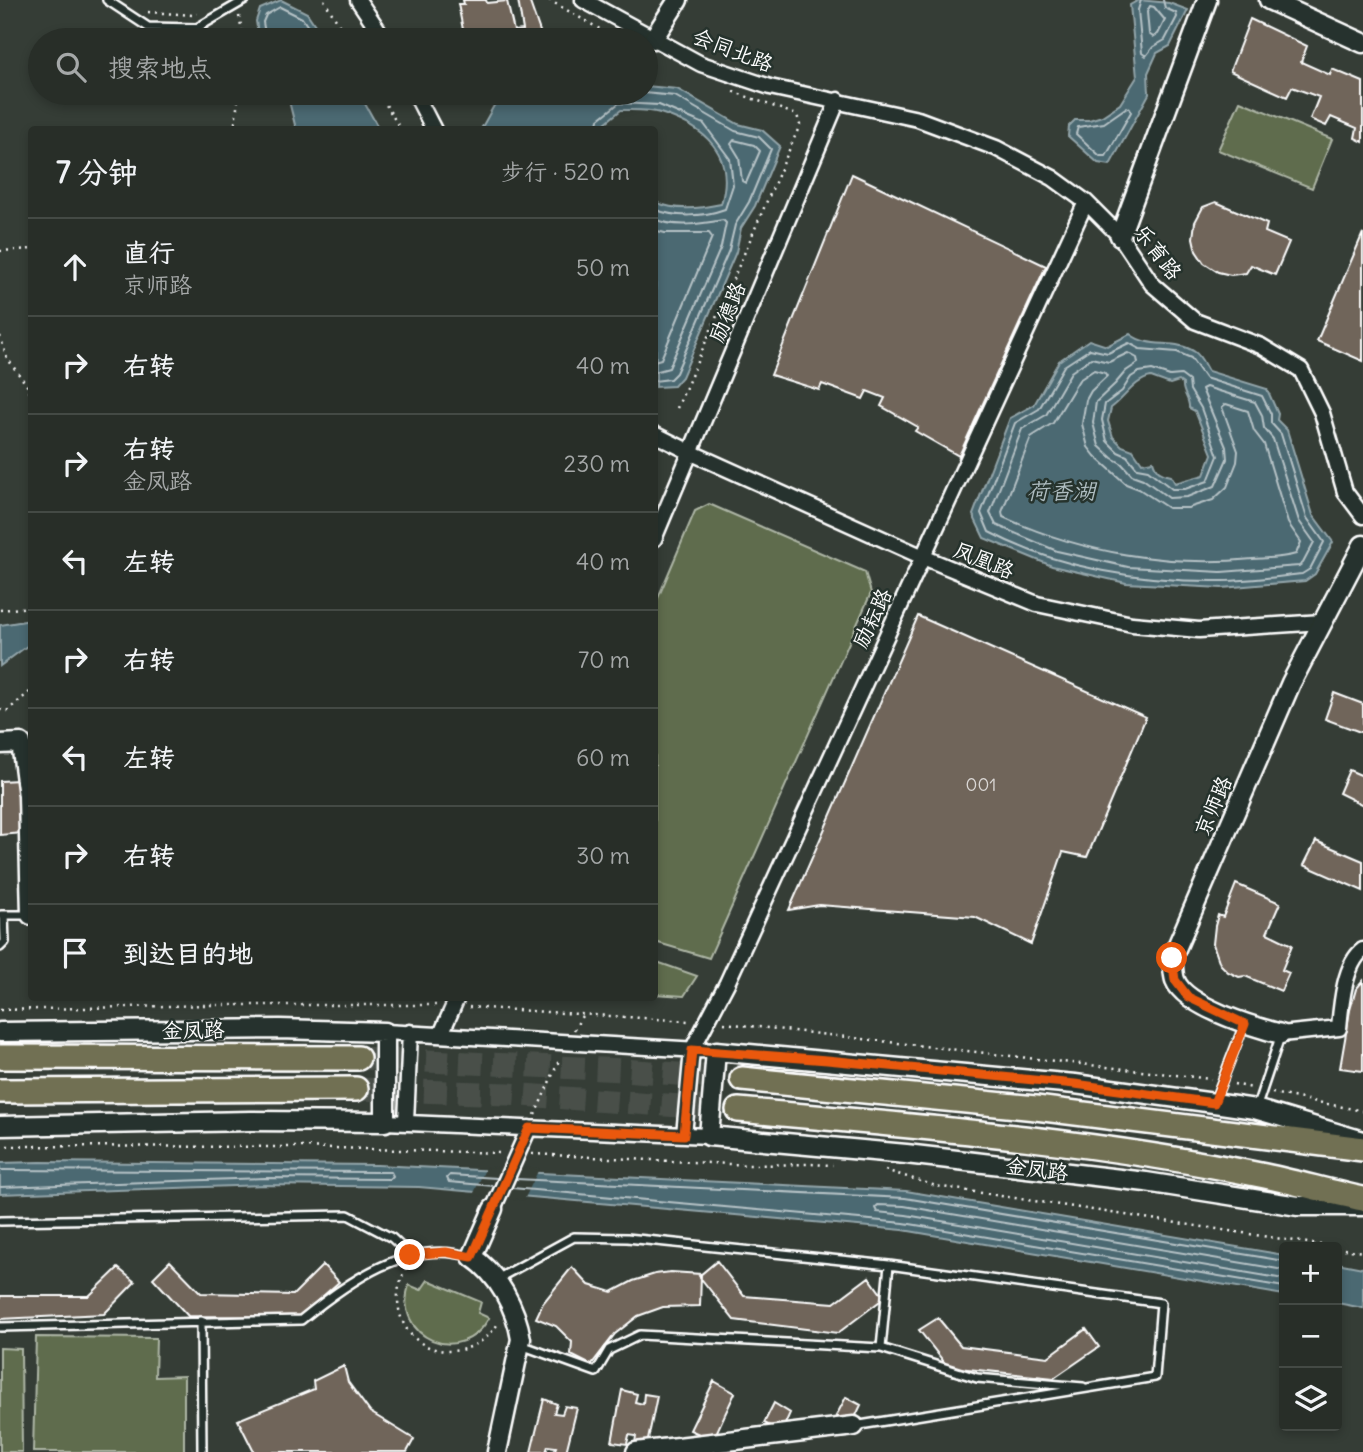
<!DOCTYPE html>
<html lang="zh">
<head>
<meta charset="utf-8">
<style>
  body { margin:0; font-family:Delius,"LXGW WenKai TC",sans-serif; background:#303630; color:#f1f3f6 }
  .controls { position:absolute; right:21px; bottom:21px; display:grid; overflow:hidden; border-radius:7px; box-shadow:0 4px 10px #0003 }
  .controls button { width:63px; height:63px; display:grid; place-items:center; padding:0; border:0; border-bottom:2px solid #444a45; background:#282e28; color:#f1f3f6; font:35px sans-serif }
  .stop { position:absolute; width:21px; height:21px; margin:-16px; border:5px solid #ea580c; border-radius:50%; background:#fff }
  .stop.end { background:#ea580c; border-color:#fff; box-shadow:0 2px 7px #0008 }
  .list { margin:0; padding:0; list-style:none }
  h2 { display:flex; justify-content:space-between; align-items:center; height:91px; margin:0; padding:0 28px; font-size:30px }
  h2 small { font-size:23px; font-weight:400; color:#a5a8a8 }
  .list li { display:grid; grid-template-columns:46px 1fr auto; gap:21px; align-items:center; box-sizing:border-box; height:98px; padding:0 28px; border-top:2px solid #444a45 }
  .list b { display:block; font-size:26px; white-space:nowrap }
  .list p { margin:0; font-size:23px; white-space:nowrap; color:#a5a8a8 }
  .list em { font-size:23px; font-style:normal; color:#a5a8a8 }
  .icon { flex:none; width:38px; height:38px; fill:none; stroke:currentColor; stroke-width:2; stroke-linecap:round; stroke-linejoin:round }
  .map { position:relative; flex:none; width:1363px; height:1452px; overflow:hidden }
  .search { position:absolute; background:#282e28; box-shadow:0 4px 10px #0003; left:28px; top:28px; width:630px; height:77px; display:flex; align-items:center; gap:18px; box-sizing:border-box; padding:0 24px; border-radius:38px; color:#a5a8a8; font-size:26px }
  .panel { position:absolute; background:#282e28; box-shadow:0 4px 10px #0003; left:28px; top:126px; width:630px; height:875px; border-radius:7px }
  .map>svg:first-child { display:block }
  .green { fill:#5e6c4d; stroke:#aeb6a6; stroke-width:2 }
  .water { fill:#4b6972; stroke:#93a5aa; stroke-width:2; fill-rule:evenodd }
  .pier { fill:#353d36 }
  .lines { fill:none; stroke-linecap:round; stroke-linejoin:round }
  .shore { stroke:#b7c3c7; stroke-width:2 }
  .building { fill:#70655a; stroke:#fff; stroke-width:2 }
  .trunk-tunnel { stroke:#49504a; stroke-width:23; stroke-dasharray:23 11; stroke-linecap:butt }
  .service-casing { stroke:#fff; stroke-width:12 }
  .minor-casing { stroke:#fff; stroke-width:19 }
  .tertiary-casing { stroke:#fff; stroke-width:23 }
  .trunk-casing { stroke:#fff; stroke-width:28 }
  .path { stroke:#fff; stroke-width:2.5; stroke-dasharray:2 5; stroke-linecap:butt }
  .service { stroke:#26332d; stroke-width:7 }
  .minor { stroke:#26332d; stroke-width:14 }
  .tertiary { stroke:#26332d; stroke-width:18 }
  .trunk { stroke:#716f52; stroke-width:23 }
  .route { stroke:#ea580c; stroke-width:9 }
  .labels { text-anchor:middle; dominant-baseline:central; stroke-width:5; stroke-linejoin:round; paint-order:stroke }
  .number-label { font-size:18px; fill:#dbd8d6 }
  .street-label { font-size:21px; fill:#fff; stroke:#26332d }
  .water-label { font-size:23px; font-style:italic; fill:#aebcc0; stroke:#26332d }
</style>
</head>
<body>
<div class="map">
<svg width="1363" height="1452" viewBox="0 0 1363 1452">
  <rect width="100%" height="100%" fill="#353d36"/>
  <filter id="ink" filterUnits="userSpaceOnUse"><feTurbulence type="fractalNoise" baseFrequency=".0143" numOctaves="2"/><feDisplacementMap in="SourceGraphic" scale="14" xChannelSelector="R" yChannelSelector="G"/><feConvolveMatrix kernelMatrix="1 2 1 2 8 2 1 2 1" color-interpolation-filters="sRGB"/></filter>
  <g filter="url(#ink)">
    <path class="green" d="M 1240,101 L 1332,139 L 1312,188 L 1218,150 Z
      M 709,504 L 865,572 L 871,593 L 709,958 L 655,942 L 655,605 L 695,511 Z
      M 654,961 L 697,976 L 684,996 L 655,994 Z
      M 428,1280 L 481,1302 L 478,1313 L 489,1318 C 461,1368 392,1338 409,1285 L 421,1290 Z
      M 36,1337 L 156,1338 L 155,1377 L 184,1376 L 184,1452 L 33,1452 Z
      M 0,1348 L 21,1349 L 22,1452 L 0,1452 Z"/>
    <path class="water" d="M 281,0 L 307,13 L 325,40 L 259,40 L 256,21 L 260,9 Z
      M 1139,0 L 1169,3 L 1188,10 L 1170,46 L 1157,53 L 1148,73 L 1149,94 L 1110,165 L 1098,163 L 1068,136 L 1069,126 L 1075,120 L 1089,120 L 1102,116 L 1120,104 L 1137,77 L 1130,5 Z
      M 646,86 L 677,89 L 738,124 L 762,130 L 780,146 L 755,206 L 741,228 L 736,252 L 682,377 L 674,386 L 656,387 L 655,202 C 676,211 698,209 721,204 C 736,154 705,127 660,113 C 648,109 633,110 621,110 L 605,123 L 604,129 L 481,129 L 501,93 L 646,93 Z
      M 287,93 L 359,93 L 379,129 L 296,129 Z
      M 1130,334 C 1150,350 1175,338 1195,352 C 1201,356 1204,365 1208,371 L 1267,389 L 1278,414 L 1277,420 L 1287,430 L 1313,515 L 1333,542 L 1315,574 L 1305,581 L 1222,588 L 1126,583 L 1052,566 L 984,538 L 973,515 L 1010,418 L 1034,405 L 1059,361 L 1089,340 L 1107,346 ZM 1151,377 L 1170,384 L 1179,381 L 1183,384 C 1182,393 1190,399 1189,408 L 1195,411 L 1212,454 L 1204,475 L 1175,483 L 1171,476 C 1161,474 1156,472 1153,461 L 1142,463 L 1133,450 L 1122,446 L 1113,437 L 1108,421 L 1111,408 C 1125,398 1134,380 1151,377 Z
      M 31,620 L 31,643 L 0,666 L 0,625 Z
      M 40,1162 L 377,1165 L 906,1191 L 1284,1255 L 1284,1295 L 903,1230 L 419,1187 L 265,1185 L 0,1194 L 0,1163 Z
      M 1337,1263 L 1363,1268 L 1363,1308 L 1337,1303 Z"/>
    <path class="pier" d="M 486,1167 L 539,1169 L 524,1200 L 473,1195 Z"/>
    <g class="lines">
      <path class="shore" d="M 1141,0 L 1138,10 L 1142,53 L 1146,56 L 1153,47 L 1165,40 L 1177,17 L 1176,13 L 1165,8 L 1163,0
        M 1150,6 L 1154,7 L 1165,20 L 1158,34 L 1153,37 L 1149,34 L 1147,12 Z
        M 266,40 L 263,22 L 266,15 L 280,7 L 302,18 L 317,40
        M 644,93 L 675,96 L 735,131 L 759,137 L 771,149 L 749,202 L 735,225 L 729,250 L 676,373 L 670,379 L 654,381
        M 1127,107 L 1130,109 L 1131,112 L 1106,156 L 1100,156 L 1076,134 L 1078,127 L 1104,123 Z
        M 597,130 L 599,119 L 619,103 L 659,105 L 704,124 L 730,159 L 733,185 L 725,209 C 703,217 675,218 654,209
        M 734,140 L 754,145 L 760,151 L 746,183 L 742,181 L 739,157 L 731,144 Z
        M 654,219 C 675,228 701,224 723,220 L 726,223 L 721,247 L 669,368 L 654,372
        M 654,230 L 665,233 L 709,233 L 712,237 L 661,359 L 654,361
        M 1129,343 L 1140,349 L 1177,352 L 1191,358 L 1205,378 L 1262,396 L 1271,414 L 1271,423 L 1281,434 L 1307,518 L 1324,542 L 1310,569 L 1302,574 C 1275,577 1248,581 1222,581 C 1143,582 1059,569 989,532 L 981,513 L 1015,423 L 1039,409 L 1064,366 L 1090,349 L 1108,353 Z
        M 1128,353 L 1137,358 L 1138,363 L 1126,371 L 1115,384 L 1096,402 L 1093,423 L 1099,446 L 1112,458 L 1121,463 L 1132,475 L 1143,479 L 1169,498 L 1187,497 L 1215,486 L 1227,459 L 1226,447 L 1202,389 L 1206,387 L 1255,402 L 1262,415 L 1264,428 L 1273,439 L 1299,521 L 1314,542 L 1303,563 L 1299,566 L 1221,572 L 1128,567 L 1057,551 L 996,525 L 990,513 L 1022,429 L 1046,415 L 1071,372 L 1091,358 L 1109,362 Z
        M 1094,370 L 1105,373 L 1107,376 L 1091,391 L 1086,400 L 1082,424 L 1088,447 L 1095,456 L 1126,484 L 1139,489 L 1168,508 L 1188,508 L 1213,500 L 1227,487 L 1237,462 L 1238,451 L 1222,407 L 1226,404 L 1248,411 L 1254,431 L 1264,444 L 1288,523 L 1301,542 L 1296,554 C 1283,558 1267,558 1253,559 C 1168,567 1082,553 1003,517 L 1002,512 L 1031,437 L 1053,423 L 1079,380 Z
        M 1152,370 L 1170,376 L 1181,375 L 1189,381 L 1190,390 L 1201,408 L 1218,456 L 1208,481 L 1185,489 L 1172,489 L 1148,470 L 1137,468 L 1127,456 L 1118,452 L 1107,441 L 1102,420 L 1105,404 L 1122,391 L 1131,377 L 1139,372 Z
        M 0,1170 L 377,1172 L 391,1172 L 393,1176 L 390,1179 L 265,1178 L 0,1187
        M 516,1179 L 905,1198 L 1284,1261
        M 494,1186 L 449,1182 L 447,1178 L 450,1175 L 497,1178
        M 512,1188 L 904,1223 L 1284,1287
        M 1284,1270 L 904,1206 L 878,1205 L 875,1208 L 877,1212 L 906,1215 L 1284,1279"/>
    </g>
    <path class="building" d="M 463,0 L 486,0 L 487,3 L 507,1 L 514,31 L 523,30 L 518,0 L 529,0 L 543,40 L 465,40 L 458,4 L 464,4 Z
      M 1250,19 L 1307,46 L 1301,62 L 1330,75 L 1332,69 L 1363,82 L 1363,142 L 1355,138 L 1357,128 L 1331,117 L 1326,126 L 1310,119 L 1319,97 L 1292,87 L 1287,97 L 1230,71 Z
      M 852,174 L 1046,266 L 959,456 L 915,431 L 918,427 L 881,406 L 885,398 L 867,391 L 863,399 L 822,384 L 819,390 L 771,375 Z
      M 1216,202 L 1267,224 L 1265,232 L 1289,242 L 1275,275 L 1251,265 L 1246,273 L 1231,275 L 1218,272 L 1204,263 L 1196,251 L 1193,238 L 1195,222 L 1203,207 Z
      M 1216,202 L 1267,224 L 1265,232 L 1289,242 L 1275,275 L 1251,265 L 1246,273 L 1231,275 L 1218,272 L 1204,263 L 1196,251 L 1193,238 L 1195,222 L 1203,207 Z
      M 1363,233 L 1363,361 L 1317,341 Z
      M 918,616 L 1146,717 L 1087,857 L 1063,852 L 1031,944 L 975,917 L 819,905 L 789,910 Z
      M 1334,693 L 1363,704 L 1363,733 L 1325,719 Z
      M 1349,770 L 1363,776 L 1363,805 L 1339,793 Z
      M 19,780 L 23,833 L 0,835 L 0,781 Z
      M 1316,841 L 1363,861 L 1363,891 L 1304,865 Z
      M 1236,884 L 1280,903 L 1267,933 L 1292,945 L 1282,970 L 1289,973 L 1281,991 L 1245,976 L 1239,977 L 1228,972 L 1220,964 L 1213,944 L 1215,926 L 1218,915 L 1223,917 Z
      M 1363,981 L 1363,1071 L 1340,1068 L 1350,1010 L 1356,989 Z
      M 170,1261 L 201,1293 L 293,1295 L 323,1265 L 339,1282 L 299,1317 L 188,1316 L 153,1278 Z
      M 717,1261 L 744,1296 L 834,1303 L 869,1277 L 884,1298 L 838,1333 L 734,1320 L 699,1276 Z
      M 572,1267 L 589,1285 L 612,1292 L 633,1281 L 655,1274 L 671,1272 L 701,1274 L 700,1306 L 663,1307 L 638,1316 L 615,1334 L 591,1365 L 571,1355 L 572,1342 L 556,1326 L 536,1318 L 543,1303 Z
      M 118,1268 L 135,1282 L 104,1314 L 0,1319 L 0,1296 L 89,1296 Z
      M 938,1318 L 961,1346 L 1048,1357 L 1086,1329 L 1099,1347 L 1054,1378 L 948,1367 L 919,1330 Z
      M 344,1366 L 348,1382 L 370,1412 L 414,1439 L 407,1452 L 254,1452 L 238,1420 L 314,1389 L 313,1381 Z
      M 714,1381 L 735,1393 L 713,1440 L 690,1430 Z
      M 622,1390 L 637,1394 L 635,1402 L 643,1404 L 644,1394 L 657,1396 L 647,1445 L 635,1444 L 636,1436 L 629,1435 L 627,1444 L 612,1442 Z
      M 846,1397 L 861,1405 L 852,1424 L 836,1416 Z
      M 544,1399 L 557,1404 L 554,1413 L 562,1414 L 565,1406 L 577,1408 L 566,1452 L 554,1452 L 556,1447 L 548,1446 L 546,1452 L 531,1452 Z
      M 774,1403 L 790,1413 L 782,1431 L 764,1423 Z"/>
    <g class="lines">
      <path class="trunk-tunnel" d="M 358,1058 L 624,1070 L 742,1079
        M 356,1089 L 508,1094 L 738,1110"/>
      <g class="service-casing">
        <path id="service" d="M 107,0 L 148,27 L 197,28 L 245,0
          M 1,915 L 31,915
          M 0,947 L 5,942 L 4,915
          M 1214,1102 L 1244,1025
          M 1256,1109 L 1281,1034
          M 0,1221 L 348,1215 L 392,1238 L 410,1255
          M 497,1279 L 574,1237 L 627,1238 L 889,1265 L 1161,1303 L 1155,1377 L 854,1426
          M 201,1321 L 202,1452
          M 0,1327 L 301,1320 C 347,1283 408,1237 471,1257
          M 521,1345 L 596,1372 L 609,1350 L 640,1335 L 881,1348 L 977,1378 L 1083,1387
          M 881,1348 L 889,1265"/>
      </g>
      <g class="minor-casing">
        <path id="minor" d="M 358,0 L 385,40
          M 583,0 L 701,64 L 770,87 L 918,119 L 996,148 L 1053,178 L 1086,202 L 1120,236 L 1152,284 L 1195,321 L 1261,346 L 1301,370 L 1322,413 L 1345,492 L 1363,516
          M 415,93 L 434,130
          M 654,434 L 692,453 L 923,557 L 1037,604 L 1132,624 L 1199,630 L 1322,622
          M 654,539 L 838,100
          M 385,1032 L 716,1051
          M 441,1034 L 457,998
          M 1281,1034 L 1339,1028 C 1341,1006 1344,964 1363,950
          M 385,1122 L 709,1136
          M 406,1122 L 410,1032
          M 684,1135 L 692,1050 L 727,983 L 1086,202
          M 493,1209 L 529,1128"/>
      </g>
      <g class="tertiary-casing">
        <path id="tertiary" d="M 1269,0 L 1363,43
          M 653,39 L 678,0
          M 1120,236 L 1207,0
          M 0,744 L 21,743 L 28,796 L 31,915
          M 0,1032 L 280,1029 L 385,1032 L 385,1122 L 251,1121 L 0,1126
          M 1281,1034 C 1255,1027 1185,1007 1175,980 C 1173,974 1173,964 1172,958 L 1291,683 L 1363,545
          M 1363,1141 L 1255,1109 L 1214,1103 L 1075,1084 L 716,1051 L 709,1136 L 906,1154 L 1146,1182 L 1298,1206 L 1363,1206
          M 493,1209 L 472,1257 C 498,1274 516,1308 521,1339 L 497,1452
          M 636,1452 L 854,1426"/>
      </g>
      <g class="trunk-casing">
        <path id="trunk" d="M 0,1057 L 358,1058
          M 742,1079 L 1036,1108 L 1363,1149
          M 0,1091 L 356,1089
          M 738,1110 C 914,1126 1092,1140 1265,1176 C 1298,1183 1330,1192 1363,1199"/>
      </g>
      <path class="path" d="M 324,0 L 348,40
        M 549,0 L 619,40
        M 148,12 L 193,15 L 197,14
        M 239,16 L 244,40
        M 379,93 L 401,130
        M 234,130 L 239,93
        M 0,251 L 32,249
        M 0,336 L 7,358 L 28,387 L 32,399
        M 677,408 L 800,125 L 797,115 L 729,90
        M 0,610 L 32,607
        M 0,709 L 7,711 L 32,690
        M 469,1007 L 689,1021
        M 0,1010 L 208,1005 L 438,1005
        M 724,1023 L 1211,1079
        M 574,1030 L 583,1014
        M 1234,1084 L 1252,1088
        M 1272,1093 L 1363,1111
        M 535,1115 L 560,1058
        M 0,1146 L 300,1147 L 501,1153
        M 532,1154 L 750,1165 L 809,1164 L 833,1165
        M 885,1170 L 936,1186 L 1334,1247
        M 1337,1248 L 1363,1252
        M 406,1268 C 402,1278 397,1288 398,1299 C 399,1357 471,1369 499,1322"/>
      <use href="#service" class="service"/>
      <use href="#minor" class="minor"/>
      <use href="#tertiary" class="tertiary"/>
      <use href="#trunk" class="trunk"/>
    </g>
  </g>
  <g class="lines" filter="url(#ink)">
    <path class="route" d="M 410,1255 L 446,1252 L 472,1257 L 529,1128 L 684,1135 L 692,1050 L 827,1060 L 1075,1084 L 1214,1103 L 1245,1024 L 1188,997 L 1175,980 L 1172,958"/>
  </g>
  <g class="labels">
    <g class="number-label">
      <text x="981" y="784">001</text>
    </g>
    <g class="street-label">
      <text transform="translate(733 50) rotate(21)">会同北路</text>
      <text transform="translate(1158 252) rotate(52)">乐育路</text>
      <text transform="translate(727 312) rotate(-68)">励德路</text>
      <text transform="translate(984 560) rotate(22)">凤凰路</text>
      <text transform="translate(872 618) rotate(-65)">励耘路</text>
      <text transform="translate(1213 806) rotate(-67)">京师路</text>
      <text transform="translate(193 1030) rotate(-1)">金凤路</text>
      <text transform="translate(1037 1169) rotate(7)">金凤路</text>
    </g>
    <g class="water-label">
      <text x="1061" y="490">荷香湖</text>
    </g>
  </g>
</svg>
<div class="controls">
<button>+</button>
<button>−</button>
<button><svg class="icon" aria-label="layers" viewBox="0 0 24 24"><path d="M12 4l9 5-9 5-9-5zM3 14l9 5 9-5"/></svg></button>
</div>
<div class="stop" style="left:1172px;top:958px"></div>
<div class="stop end" style="left:410px;top:1255px"></div>
<div class="search"><svg class="icon" aria-label="search" viewBox="0 0 24 24"><circle cx="10" cy="10" r="6"/><path d="M15 15l6 6"/></svg>搜索地点</div>
<section class="panel">
<h2>7 分钟<small>步行 · 520 m</small></h2>
<ul class="list">
<li><svg class="icon" aria-label="ahead" viewBox="0 0 24 24"><path d="M12 20V5M6 11l6-6 6 6"/></svg><div><b>直行</b><p>京师路</p></div><em>50 m</em></li>
<li><svg class="icon" aria-label="right" viewBox="0 0 24 24"><path d="M7 20v-9h11M14 6l5 5-5 5"/></svg><div><b>右转</b></div><em>40 m</em></li>
<li><svg class="icon" aria-label="right" viewBox="0 0 24 24"><path d="M7 20v-9h11M14 6l5 5-5 5"/></svg><div><b>右转</b><p>金凤路</p></div><em>230 m</em></li>
<li><svg class="icon" aria-label="left" viewBox="0 0 24 24"><path d="M17 20v-9H6M10 6l-5 5 5 5"/></svg><div><b>左转</b></div><em>40 m</em></li>
<li><svg class="icon" aria-label="right" viewBox="0 0 24 24"><path d="M7 20v-9h11M14 6l5 5-5 5"/></svg><div><b>右转</b></div><em>70 m</em></li>
<li><svg class="icon" aria-label="left" viewBox="0 0 24 24"><path d="M17 20v-9H6M10 6l-5 5 5 5"/></svg><div><b>左转</b></div><em>60 m</em></li>
<li><svg class="icon" aria-label="right" viewBox="0 0 24 24"><path d="M7 20v-9h11M14 6l5 5-5 5"/></svg><div><b>右转</b></div><em>30 m</em></li>
<li><svg class="icon" aria-label="arrive" viewBox="0 0 24 24"><path d="M6 21V4h12l-3 4 3 4H6"/></svg><div><b>到达目的地</b></div></li>
</ul>
</section>
</div>
</body>
</html>
